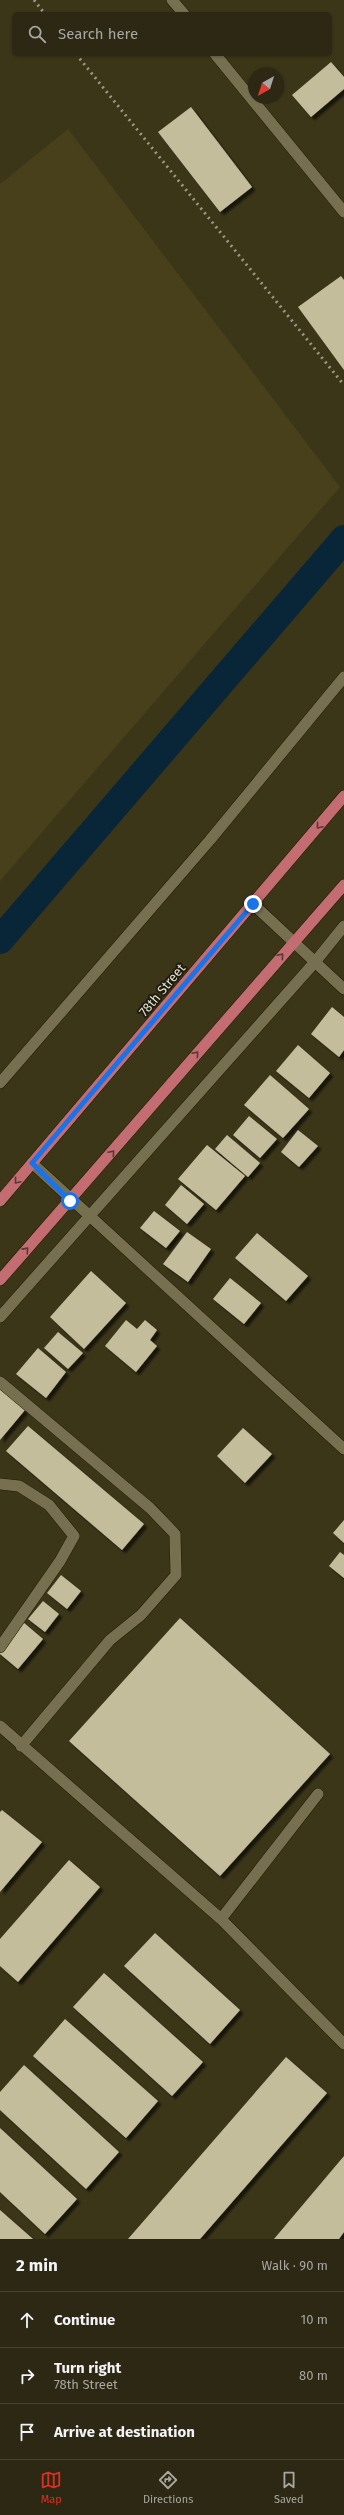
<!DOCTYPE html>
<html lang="en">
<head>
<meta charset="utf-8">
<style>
  body { margin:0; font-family:"Fira Sans",sans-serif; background:#35301c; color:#f1f3f6 }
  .compass { position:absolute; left:248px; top:68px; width:36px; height:36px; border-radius:50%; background:#2d2813; box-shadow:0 1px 3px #0004; rotate:219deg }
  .stop { position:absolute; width:12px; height:12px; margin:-9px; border:3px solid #1a73e8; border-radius:50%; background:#fff }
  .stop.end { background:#1a73e8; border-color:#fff; box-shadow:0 1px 4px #0008 }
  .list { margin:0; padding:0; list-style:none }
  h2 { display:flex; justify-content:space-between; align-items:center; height:52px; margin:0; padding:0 16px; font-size:17px }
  h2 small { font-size:13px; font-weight:400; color:#a7a6a0 }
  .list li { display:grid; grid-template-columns:26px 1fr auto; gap:12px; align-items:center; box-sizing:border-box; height:56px; padding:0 16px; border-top:1px solid #484433 }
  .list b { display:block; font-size:15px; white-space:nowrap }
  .list p { margin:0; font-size:13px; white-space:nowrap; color:#a7a6a0 }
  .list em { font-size:13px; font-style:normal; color:#a7a6a0 }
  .icon { flex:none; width:22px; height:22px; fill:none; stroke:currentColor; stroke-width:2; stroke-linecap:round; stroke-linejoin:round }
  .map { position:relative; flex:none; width:344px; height:2239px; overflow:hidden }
  .search { position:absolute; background:#2d2813; box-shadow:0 1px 3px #0004; left:12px; right:12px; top:12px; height:44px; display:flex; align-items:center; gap:10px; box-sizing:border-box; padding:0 14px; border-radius:6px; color:#a7a6a0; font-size:15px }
  .sheet { height:220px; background:#2d2813 }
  nav { display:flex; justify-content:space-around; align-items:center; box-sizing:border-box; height:56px; border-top:1px solid #484433; background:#2d2813; font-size:11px; color:#a7a6a0 }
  nav a { display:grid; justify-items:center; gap:2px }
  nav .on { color:#d93025 }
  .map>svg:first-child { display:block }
  .built { fill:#483f1b }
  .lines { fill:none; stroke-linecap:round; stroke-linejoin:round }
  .canal { stroke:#092639; stroke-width:28 }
  .building { fill:#c4bd9c; filter:url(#shadow) }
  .service-casing { stroke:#231d02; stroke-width:12 }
  .minor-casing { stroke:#231d02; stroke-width:12 }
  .secondary-casing { stroke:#231d02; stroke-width:12 }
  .primary-casing { stroke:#231d02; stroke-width:12 }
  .service { stroke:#766f50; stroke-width:11 }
  .minor { stroke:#766f50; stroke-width:11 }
  .secondary { stroke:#766f50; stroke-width:11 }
  .primary { stroke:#c36c72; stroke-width:11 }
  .rail { stroke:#9d9883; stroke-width:3; stroke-dasharray:2 4; stroke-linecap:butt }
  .oneway { stroke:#593933 }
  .route { stroke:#1a73e8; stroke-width:5 }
  .labels { text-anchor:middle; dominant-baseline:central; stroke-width:4; stroke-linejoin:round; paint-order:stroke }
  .street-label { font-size:13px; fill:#e5e1d1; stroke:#201d11 }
</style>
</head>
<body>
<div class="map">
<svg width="344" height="2239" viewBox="0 0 344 2239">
  <defs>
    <filter id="shadow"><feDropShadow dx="3.5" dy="3.5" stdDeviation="1" flood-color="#0009"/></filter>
  </defs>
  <rect width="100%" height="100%" fill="#3c3619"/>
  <path class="built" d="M 68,129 L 340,487 L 0,881 L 0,184 Z"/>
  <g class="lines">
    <path class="canal" d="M 0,940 L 344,539"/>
  </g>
  <path class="building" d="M 331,62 L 344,77 L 344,89 L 311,117 L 292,95 Z
    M 191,107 L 252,187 L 220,212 L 158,132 Z
    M 341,276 L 344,280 L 344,370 L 298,307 Z
    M 332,1007 L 344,1017 L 344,1050 L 339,1057 L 311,1034 Z
    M 298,1045 L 330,1073 L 309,1098 L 276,1071 Z
    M 270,1075 L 309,1109 L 283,1138 L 244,1105 Z
    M 249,1116 L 277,1139 L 260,1158 L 233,1135 Z
    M 298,1130 L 318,1146 L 299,1167 L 281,1152 Z
    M 227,1135 L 260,1163 L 248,1177 L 215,1149 Z
    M 207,1145 L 245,1176 L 216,1210 L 178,1179 Z
    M 181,1185 L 204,1204 L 187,1224 L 165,1205 Z
    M 154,1211 L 180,1231 L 166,1248 L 140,1228 Z
    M 187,1232 L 211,1249 L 188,1282 L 163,1264 Z
    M 257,1233 L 308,1276 L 286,1301 L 235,1258 Z
    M 91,1271 L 126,1303 L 84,1349 L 50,1317 Z
    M 230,1278 L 261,1303 L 244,1324 L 213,1299 Z
    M 126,1320 L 137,1329 L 145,1320 L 157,1330 L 150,1340 L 157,1346 L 136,1372 L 105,1346 Z
    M 58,1332 L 83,1353 L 68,1369 L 44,1348 Z
    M 38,1348 L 66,1372 L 46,1398 L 16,1374 Z
    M 0,1389 L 25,1410 L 0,1440 Z
    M 28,1426 L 144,1524 L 122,1550 L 6,1451 Z
    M 243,1428 L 272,1454 L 245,1483 L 217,1456 Z
    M 344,1520 L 344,1543 L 333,1533 Z
    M 340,1552 L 344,1555 L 344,1578 L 329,1566 Z
    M 61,1575 L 81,1591 L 67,1609 L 47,1593 Z
    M 43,1601 L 59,1614 L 45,1632 L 28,1619 Z
    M 180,1618 L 330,1754 L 220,1876 L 69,1741 Z
    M 23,1622 L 43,1639 L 18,1669 L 0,1654 L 0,1651 Z
    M 2,1810 L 42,1842 L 0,1892 L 0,1812 Z
    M 69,1860 L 100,1887 L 18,1982 L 0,1966 L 0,1939 Z
    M 155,1933 L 240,2010 L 210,2044 L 124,1966 Z
    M 104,1973 L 203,2062 L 172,2096 L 73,2007 Z
    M 65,2019 L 158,2101 L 126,2138 L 33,2056 Z
    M 286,2057 L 327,2093 L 200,2239 L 128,2239 Z
    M 24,2065 L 119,2152 L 86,2189 L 0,2110 L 0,2092 Z
    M 0,2128 L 77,2199 L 45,2234 L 0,2192 Z
    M 344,2156 L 344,2232 L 339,2239 L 274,2239 Z
    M 0,2210 L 33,2239 L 0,2239 Z"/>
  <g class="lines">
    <g class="service-casing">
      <path id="service" d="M 0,1382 L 150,1508 L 175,1534 L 176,1575 L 141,1615 L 110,1640 L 21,1746
        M 0,1484 L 19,1486 L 49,1505 L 74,1536 L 60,1561 L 0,1647
        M 0,1726 L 221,1919 L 344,2044
        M 221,1919 L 318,1794"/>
    </g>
    <g class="minor-casing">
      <path id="minor" d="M 253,904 L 344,989
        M 0,1083 L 210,840 L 344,677
        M 32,1163 L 344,1449
        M 0,1317 L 315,962 L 344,926"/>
    </g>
    <g class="secondary-casing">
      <path id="secondary" d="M 172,0 L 184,14
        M 215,54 L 344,212"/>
    </g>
    <g class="primary-casing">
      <path id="primary" d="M 0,1201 L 344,796
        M 0,1280 L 344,885"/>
    </g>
    <use href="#service" class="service"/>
    <use href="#minor" class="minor"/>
    <use href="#secondary" class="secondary"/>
    <use href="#primary" class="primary"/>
    <path class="rail" d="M 34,0 L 45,14
      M 76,54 L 344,385"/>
  </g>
  <defs><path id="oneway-chevron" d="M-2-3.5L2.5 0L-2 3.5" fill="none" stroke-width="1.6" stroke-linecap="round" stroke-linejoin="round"/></defs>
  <g class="oneway">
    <use href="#oneway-chevron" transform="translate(319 826) rotate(130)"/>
    <use href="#oneway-chevron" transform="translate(281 956) rotate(-49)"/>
    <use href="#oneway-chevron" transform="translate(196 1054) rotate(-49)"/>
    <use href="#oneway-chevron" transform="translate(112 1153) rotate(-49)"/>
    <use href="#oneway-chevron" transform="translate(17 1181) rotate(130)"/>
    <use href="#oneway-chevron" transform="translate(26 1250) rotate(-48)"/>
  </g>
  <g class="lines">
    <path class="route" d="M 70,1201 L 32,1163 L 253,904"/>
  </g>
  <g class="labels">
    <g class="street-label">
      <text transform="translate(162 990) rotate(-50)">78th Street</text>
    </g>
  </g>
</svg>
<svg class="compass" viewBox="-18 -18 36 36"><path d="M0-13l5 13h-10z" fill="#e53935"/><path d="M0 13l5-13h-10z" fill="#a7a6a0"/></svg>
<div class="stop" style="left:70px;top:1201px"></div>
<div class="stop end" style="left:253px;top:904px"></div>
<div class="search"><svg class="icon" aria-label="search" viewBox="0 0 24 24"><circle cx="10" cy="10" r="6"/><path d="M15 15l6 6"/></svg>Search here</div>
</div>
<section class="sheet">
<h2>2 min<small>Walk · 90 m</small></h2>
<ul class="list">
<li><svg class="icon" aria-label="ahead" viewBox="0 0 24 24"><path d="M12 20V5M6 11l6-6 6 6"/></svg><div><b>Continue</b></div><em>10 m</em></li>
<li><svg class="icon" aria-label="right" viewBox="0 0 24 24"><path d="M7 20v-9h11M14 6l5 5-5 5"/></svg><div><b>Turn right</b><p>78th Street</p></div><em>80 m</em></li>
<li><svg class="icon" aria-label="arrive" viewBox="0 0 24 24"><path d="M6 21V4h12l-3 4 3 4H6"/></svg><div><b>Arrive at destination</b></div></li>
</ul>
</section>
<nav>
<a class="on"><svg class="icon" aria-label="map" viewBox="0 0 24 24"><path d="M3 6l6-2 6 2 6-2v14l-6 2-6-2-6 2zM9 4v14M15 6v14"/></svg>Map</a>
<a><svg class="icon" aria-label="directions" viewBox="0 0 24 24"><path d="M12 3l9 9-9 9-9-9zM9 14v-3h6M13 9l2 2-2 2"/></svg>Directions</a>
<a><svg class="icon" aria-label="saved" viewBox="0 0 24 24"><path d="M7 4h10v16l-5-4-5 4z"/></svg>Saved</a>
</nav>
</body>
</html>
